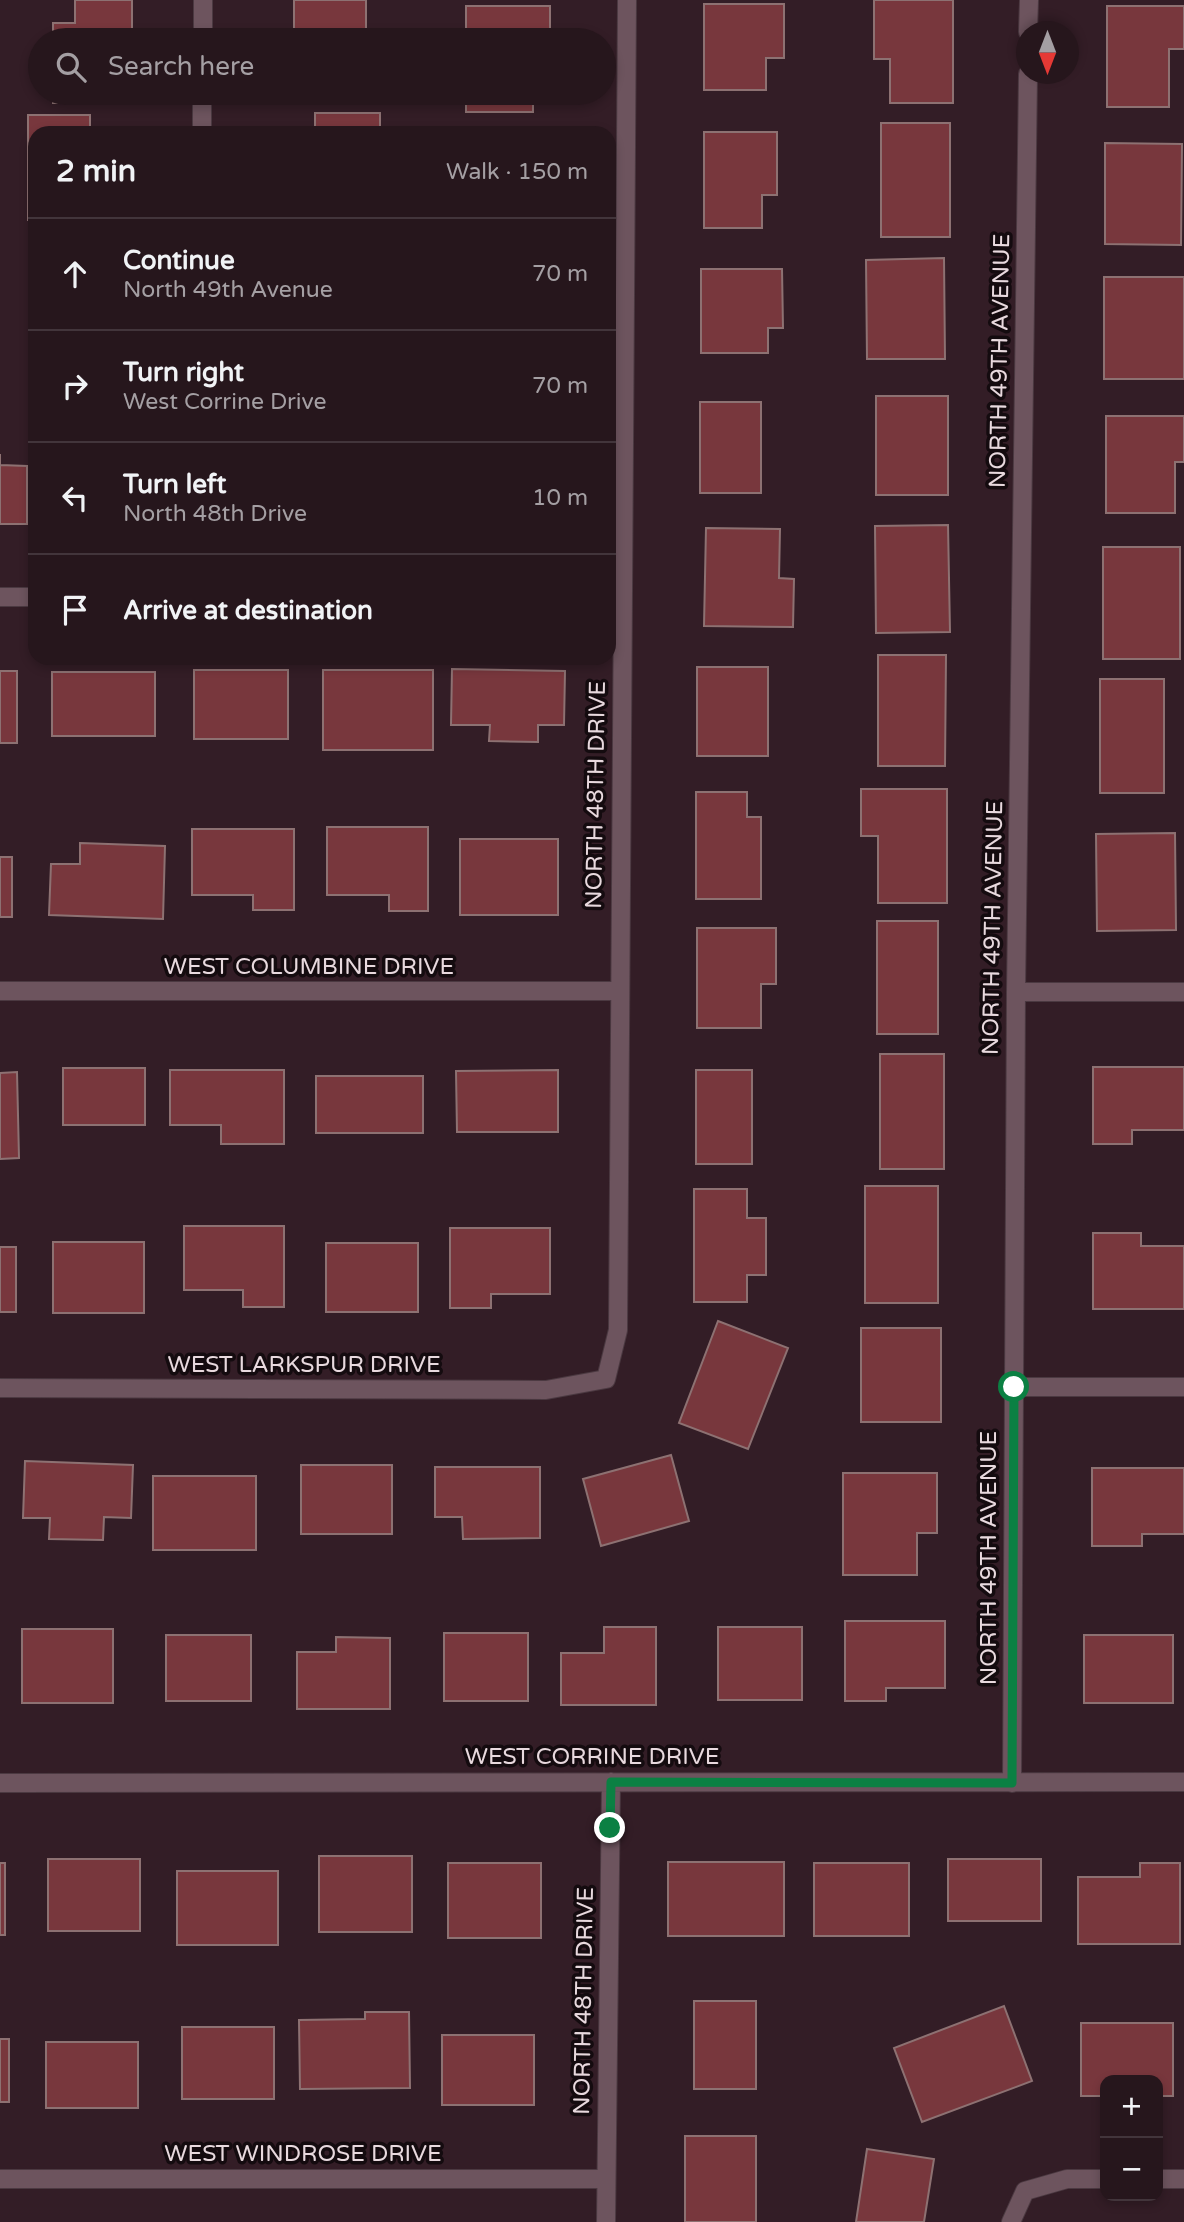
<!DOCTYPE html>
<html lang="en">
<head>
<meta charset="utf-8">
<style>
  body { margin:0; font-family:"Varela Round",sans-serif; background:#2e1f25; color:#f1f3f6 }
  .controls { position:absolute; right:21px; bottom:21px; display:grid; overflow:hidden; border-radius:14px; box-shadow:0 4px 10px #0003 }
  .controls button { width:63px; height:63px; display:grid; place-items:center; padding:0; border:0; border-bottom:2px solid #42353b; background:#26161c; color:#f1f3f6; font:35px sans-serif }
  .compass { position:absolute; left:1016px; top:21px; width:63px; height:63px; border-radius:50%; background:#26161c; box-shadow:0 4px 10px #0003; rotate:180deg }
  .stop { position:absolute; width:21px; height:21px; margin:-16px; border:5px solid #0b8043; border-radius:50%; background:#fff }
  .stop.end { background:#0b8043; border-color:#fff; box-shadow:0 2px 7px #0008 }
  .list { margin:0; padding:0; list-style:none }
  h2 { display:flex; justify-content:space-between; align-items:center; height:91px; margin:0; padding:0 28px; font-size:30px }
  h2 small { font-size:23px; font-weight:400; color:#a49fa3 }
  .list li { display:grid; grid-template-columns:46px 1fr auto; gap:21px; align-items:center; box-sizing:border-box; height:112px; padding:0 28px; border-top:2px solid #42353b }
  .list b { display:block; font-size:26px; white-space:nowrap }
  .list p { margin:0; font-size:23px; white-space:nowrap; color:#a49fa3 }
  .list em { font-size:23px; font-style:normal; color:#a49fa3 }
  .icon { flex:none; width:38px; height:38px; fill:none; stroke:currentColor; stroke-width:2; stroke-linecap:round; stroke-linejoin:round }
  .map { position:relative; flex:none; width:1184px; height:2222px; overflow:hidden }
  .search { position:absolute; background:#26161c; box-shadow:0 4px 10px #0003; left:28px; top:28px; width:588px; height:77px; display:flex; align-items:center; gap:18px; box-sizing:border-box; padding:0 24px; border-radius:38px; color:#a49fa3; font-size:26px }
  .panel { position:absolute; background:#26161c; box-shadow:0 4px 10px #0003; left:28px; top:126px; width:588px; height:539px; border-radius:21px }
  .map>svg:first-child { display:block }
  .building { fill:#78373d; stroke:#8d7172; stroke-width:2 }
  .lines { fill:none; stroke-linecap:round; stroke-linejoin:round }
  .street-casing { stroke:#4b3941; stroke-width:20 }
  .street { stroke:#6d545e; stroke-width:18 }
  .route { stroke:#0b8043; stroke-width:9 }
  .labels { text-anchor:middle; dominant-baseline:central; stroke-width:7; stroke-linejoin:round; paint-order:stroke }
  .street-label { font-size:23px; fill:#e8d9de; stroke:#140b0f }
</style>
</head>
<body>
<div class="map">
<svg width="1184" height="2222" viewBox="0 0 1184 2222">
  <rect width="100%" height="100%" fill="#331d26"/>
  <path class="building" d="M 75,0 L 132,0 L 132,40 L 53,40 L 53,23 L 75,23 Z
    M 294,0 L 366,0 L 366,40 L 294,40 Z
    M 874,0 L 953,0 L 953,103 L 890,103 L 890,59 L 874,59 Z
    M 704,4 L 784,4 L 784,58 L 766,58 L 766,90 L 704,90 Z
    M 466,6 L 550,6 L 550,40 L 466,40 Z
    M 1107,6 L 1184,6 L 1184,49 L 1169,49 L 1169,107 L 1107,107 Z
    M 53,93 L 132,93 L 132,103 L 53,103 Z
    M 294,93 L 366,93 L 366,95 L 294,95 Z
    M 466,93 L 533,93 L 533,112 L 466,112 Z
    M 315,113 L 380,113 L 380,133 L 315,133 Z
    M 28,115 L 90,115 L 90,133 L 35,133 L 35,220 L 28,220 Z
    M 881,123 L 950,123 L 950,237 L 881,237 Z
    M 704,132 L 777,132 L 777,195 L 762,195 L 762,228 L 704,228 Z
    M 1105,143 L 1182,144 L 1181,245 L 1105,244 Z
    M 944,258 L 945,359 L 867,359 L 866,260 Z
    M 701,269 L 782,269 L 783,328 L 768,328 L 768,353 L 701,353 Z
    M 1104,277 L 1184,277 L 1184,379 L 1104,379 Z
    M 876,396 L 948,396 L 948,495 L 876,495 Z
    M 700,402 L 761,402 L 761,493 L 700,493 Z
    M 1106,416 L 1184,416 L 1184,462 L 1175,462 L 1175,513 L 1106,513 Z
    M 0,454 L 0,465 L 27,466 L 27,524 L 0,524 Z
    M 948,525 L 950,632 L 876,633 L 875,526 Z
    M 706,528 L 780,529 L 779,578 L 794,579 L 793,627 L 704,626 Z
    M 1103,547 L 1180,547 L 1180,659 L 1103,659 Z
    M 878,655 L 946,655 L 945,766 L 878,766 Z
    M 697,667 L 768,667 L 768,756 L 697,756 Z
    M 452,669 L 565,671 L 564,725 L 538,725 L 538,742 L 489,741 L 490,725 L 451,725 Z
    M 194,670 L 288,670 L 288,739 L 194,739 Z
    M 323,670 L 433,670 L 433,750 L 323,750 Z
    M 0,671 L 17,671 L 17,743 L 0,743 Z
    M 52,672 L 155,672 L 155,736 L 52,736 Z
    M 1100,679 L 1164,679 L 1164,793 L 1100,793 Z
    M 861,789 L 947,789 L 947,903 L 878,903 L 878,836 L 861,836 Z
    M 696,792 L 747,792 L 747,817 L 761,817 L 761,899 L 696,899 Z
    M 327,827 L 428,827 L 428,911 L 389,911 L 389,895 L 327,895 Z
    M 192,829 L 294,829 L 294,910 L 253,910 L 253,895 L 192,895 Z
    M 1175,833 L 1176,930 L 1097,931 L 1096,834 Z
    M 460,839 L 558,839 L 558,915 L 460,915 Z
    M 80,843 L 165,846 L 163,919 L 49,915 L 51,864 L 80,864 Z
    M 0,857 L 12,857 L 12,917 L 0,917 Z
    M 877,921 L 938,921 L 938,1034 L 877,1034 Z
    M 697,928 L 776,928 L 776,984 L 761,984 L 761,1028 L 697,1028 Z
    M 880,1054 L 944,1054 L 944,1169 L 880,1169 Z
    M 1093,1067 L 1184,1067 L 1184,1130 L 1132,1130 L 1132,1144 L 1093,1144 Z
    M 63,1068 L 145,1068 L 145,1125 L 63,1125 Z
    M 170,1070 L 284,1070 L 284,1144 L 221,1144 L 221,1125 L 170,1125 Z
    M 558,1070 L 558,1132 L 457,1132 L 456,1071 Z
    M 696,1070 L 752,1070 L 752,1164 L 696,1164 Z
    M 17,1072 L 19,1158 L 0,1159 L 0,1073 Z
    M 316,1076 L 423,1076 L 423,1133 L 316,1133 Z
    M 865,1186 L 938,1186 L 938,1303 L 865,1303 Z
    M 694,1189 L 747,1189 L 747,1218 L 766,1218 L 766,1275 L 747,1275 L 747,1302 L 694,1302 Z
    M 184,1226 L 284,1226 L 284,1307 L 243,1307 L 243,1290 L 184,1290 Z
    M 450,1228 L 550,1228 L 550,1294 L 491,1294 L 491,1308 L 450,1308 Z
    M 1093,1233 L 1141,1233 L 1141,1246 L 1184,1246 L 1184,1309 L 1093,1309 Z
    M 53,1242 L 144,1242 L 144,1313 L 53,1313 Z
    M 326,1243 L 418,1243 L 418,1312 L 326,1312 Z
    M 0,1247 L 16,1247 L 16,1312 L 0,1312 Z
    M 718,1321 L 788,1348 L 748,1449 L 679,1423 Z
    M 861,1328 L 941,1328 L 941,1422 L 861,1422 Z
    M 671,1455 L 689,1521 L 601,1546 L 583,1479 Z
    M 25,1461 L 133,1465 L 131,1518 L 104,1517 L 103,1540 L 49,1539 L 50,1518 L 23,1518 Z
    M 301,1465 L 392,1465 L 392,1534 L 301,1534 Z
    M 435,1467 L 540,1467 L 540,1538 L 463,1539 L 462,1517 L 435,1517 Z
    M 1092,1468 L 1184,1468 L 1184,1534 L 1142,1534 L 1142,1546 L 1092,1546 Z
    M 843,1473 L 937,1473 L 937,1533 L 917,1533 L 917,1575 L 843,1575 Z
    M 153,1476 L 256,1476 L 256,1550 L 153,1550 Z
    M 845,1621 L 945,1621 L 945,1688 L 886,1688 L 886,1701 L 845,1701 Z
    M 604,1627 L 656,1627 L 656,1705 L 561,1705 L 561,1653 L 604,1653 Z
    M 718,1627 L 802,1627 L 802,1700 L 718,1700 Z
    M 22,1629 L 113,1629 L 113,1703 L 22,1703 Z
    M 444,1633 L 528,1633 L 528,1701 L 444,1701 Z
    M 166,1635 L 251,1635 L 251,1701 L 166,1701 Z
    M 1084,1635 L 1173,1635 L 1173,1703 L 1084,1703 Z
    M 336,1637 L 390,1638 L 390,1709 L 297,1709 L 297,1652 L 336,1652 Z
    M 319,1856 L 412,1856 L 412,1932 L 319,1932 Z
    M 48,1859 L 140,1859 L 140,1931 L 48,1931 Z
    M 948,1859 L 1041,1859 L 1041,1921 L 948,1921 Z
    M 668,1862 L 784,1862 L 784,1936 L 668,1936 Z
    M 0,1863 L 5,1863 L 5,1935 L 0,1935 Z
    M 448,1863 L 541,1863 L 541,1938 L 448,1938 Z
    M 814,1863 L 909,1863 L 909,1936 L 814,1936 Z
    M 1140,1863 L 1180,1863 L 1180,1944 L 1078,1944 L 1078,1877 L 1140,1877 Z
    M 177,1871 L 278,1871 L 278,1945 L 177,1945 Z
    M 694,2001 L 756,2001 L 756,2089 L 694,2089 Z
    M 1004,2006 L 1032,2081 L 922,2122 L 894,2048 Z
    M 365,2012 L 409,2012 L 410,2088 L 300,2089 L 299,2020 L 365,2019 Z
    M 1081,2023 L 1173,2023 L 1173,2096 L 1158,2096 L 1158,2080 L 1105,2080 L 1105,2096 L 1081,2096 Z
    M 182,2027 L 274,2027 L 274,2099 L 182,2099 Z
    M 442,2035 L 534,2035 L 534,2105 L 442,2105 Z
    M 0,2039 L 9,2039 L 9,2102 L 0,2102 Z
    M 46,2042 L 138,2042 L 138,2108 L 46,2108 Z
    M 685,2136 L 756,2136 L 756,2222 L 685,2222 Z
    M 867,2149 L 934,2159 L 924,2222 L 856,2222 Z"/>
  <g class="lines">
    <g class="street-casing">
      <path id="street" d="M 1028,32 L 1029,0
        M 203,40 L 203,0
        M 202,133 L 202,93
        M 0,597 L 35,597
        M 0,991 L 619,991
        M 1016,992 L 1184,992
        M 1015,1387 L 1184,1387
        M 0,1388 L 546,1390 L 606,1379 L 618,1330 L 627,0
        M 0,1783 L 1184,1782
        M 1012,1783 L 1016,992 L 1028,74
        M 0,2179 L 606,2179
        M 1158,2179 L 1184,2179
        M 606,2222 L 611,1782
        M 1011,2222 L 1025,2191 L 1067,2179 L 1105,2179"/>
    </g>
    <use href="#street" class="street"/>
  </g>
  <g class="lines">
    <path class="route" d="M 610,1828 L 611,1782 L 1012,1783 L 1014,1387"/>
  </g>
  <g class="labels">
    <g class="street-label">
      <text transform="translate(1000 361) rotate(-89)">NORTH 49TH AVENUE</text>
      <text transform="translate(596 795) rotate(-89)">NORTH 48TH DRIVE</text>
      <text transform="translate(993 928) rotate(-89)">NORTH 49TH AVENUE</text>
      <text x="309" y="967">WEST COLUMBINE DRIVE</text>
      <text x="304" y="1365">WEST LARKSPUR DRIVE</text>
      <text transform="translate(989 1558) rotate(-90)">NORTH 49TH AVENUE</text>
      <text x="592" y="1757">WEST CORRINE DRIVE</text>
      <text transform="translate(584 2001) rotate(-89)">NORTH 48TH DRIVE</text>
      <text x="303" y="2154">WEST WINDROSE DRIVE</text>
    </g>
  </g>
</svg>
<div class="controls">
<button>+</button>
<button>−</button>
</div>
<svg class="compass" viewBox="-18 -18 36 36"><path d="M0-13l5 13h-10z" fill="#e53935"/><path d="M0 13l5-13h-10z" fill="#a49fa3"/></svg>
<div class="stop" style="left:1014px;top:1387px"></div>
<div class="stop end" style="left:610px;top:1828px"></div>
<div class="search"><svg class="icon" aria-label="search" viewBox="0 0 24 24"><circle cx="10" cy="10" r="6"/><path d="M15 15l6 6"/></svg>Search here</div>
<section class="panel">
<h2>2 min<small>Walk · 150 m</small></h2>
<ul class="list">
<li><svg class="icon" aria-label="ahead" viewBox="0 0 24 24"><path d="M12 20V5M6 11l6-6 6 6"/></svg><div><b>Continue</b><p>North 49th Avenue</p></div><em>70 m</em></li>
<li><svg class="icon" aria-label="right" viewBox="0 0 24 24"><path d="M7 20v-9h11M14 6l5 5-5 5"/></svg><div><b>Turn right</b><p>West Corrine Drive</p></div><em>70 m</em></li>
<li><svg class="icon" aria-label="left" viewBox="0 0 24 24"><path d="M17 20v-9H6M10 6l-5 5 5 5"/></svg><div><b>Turn left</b><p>North 48th Drive</p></div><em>10 m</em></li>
<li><svg class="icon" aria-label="arrive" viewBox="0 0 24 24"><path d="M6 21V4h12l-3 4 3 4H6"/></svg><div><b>Arrive at destination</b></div></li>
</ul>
</section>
</div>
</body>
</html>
